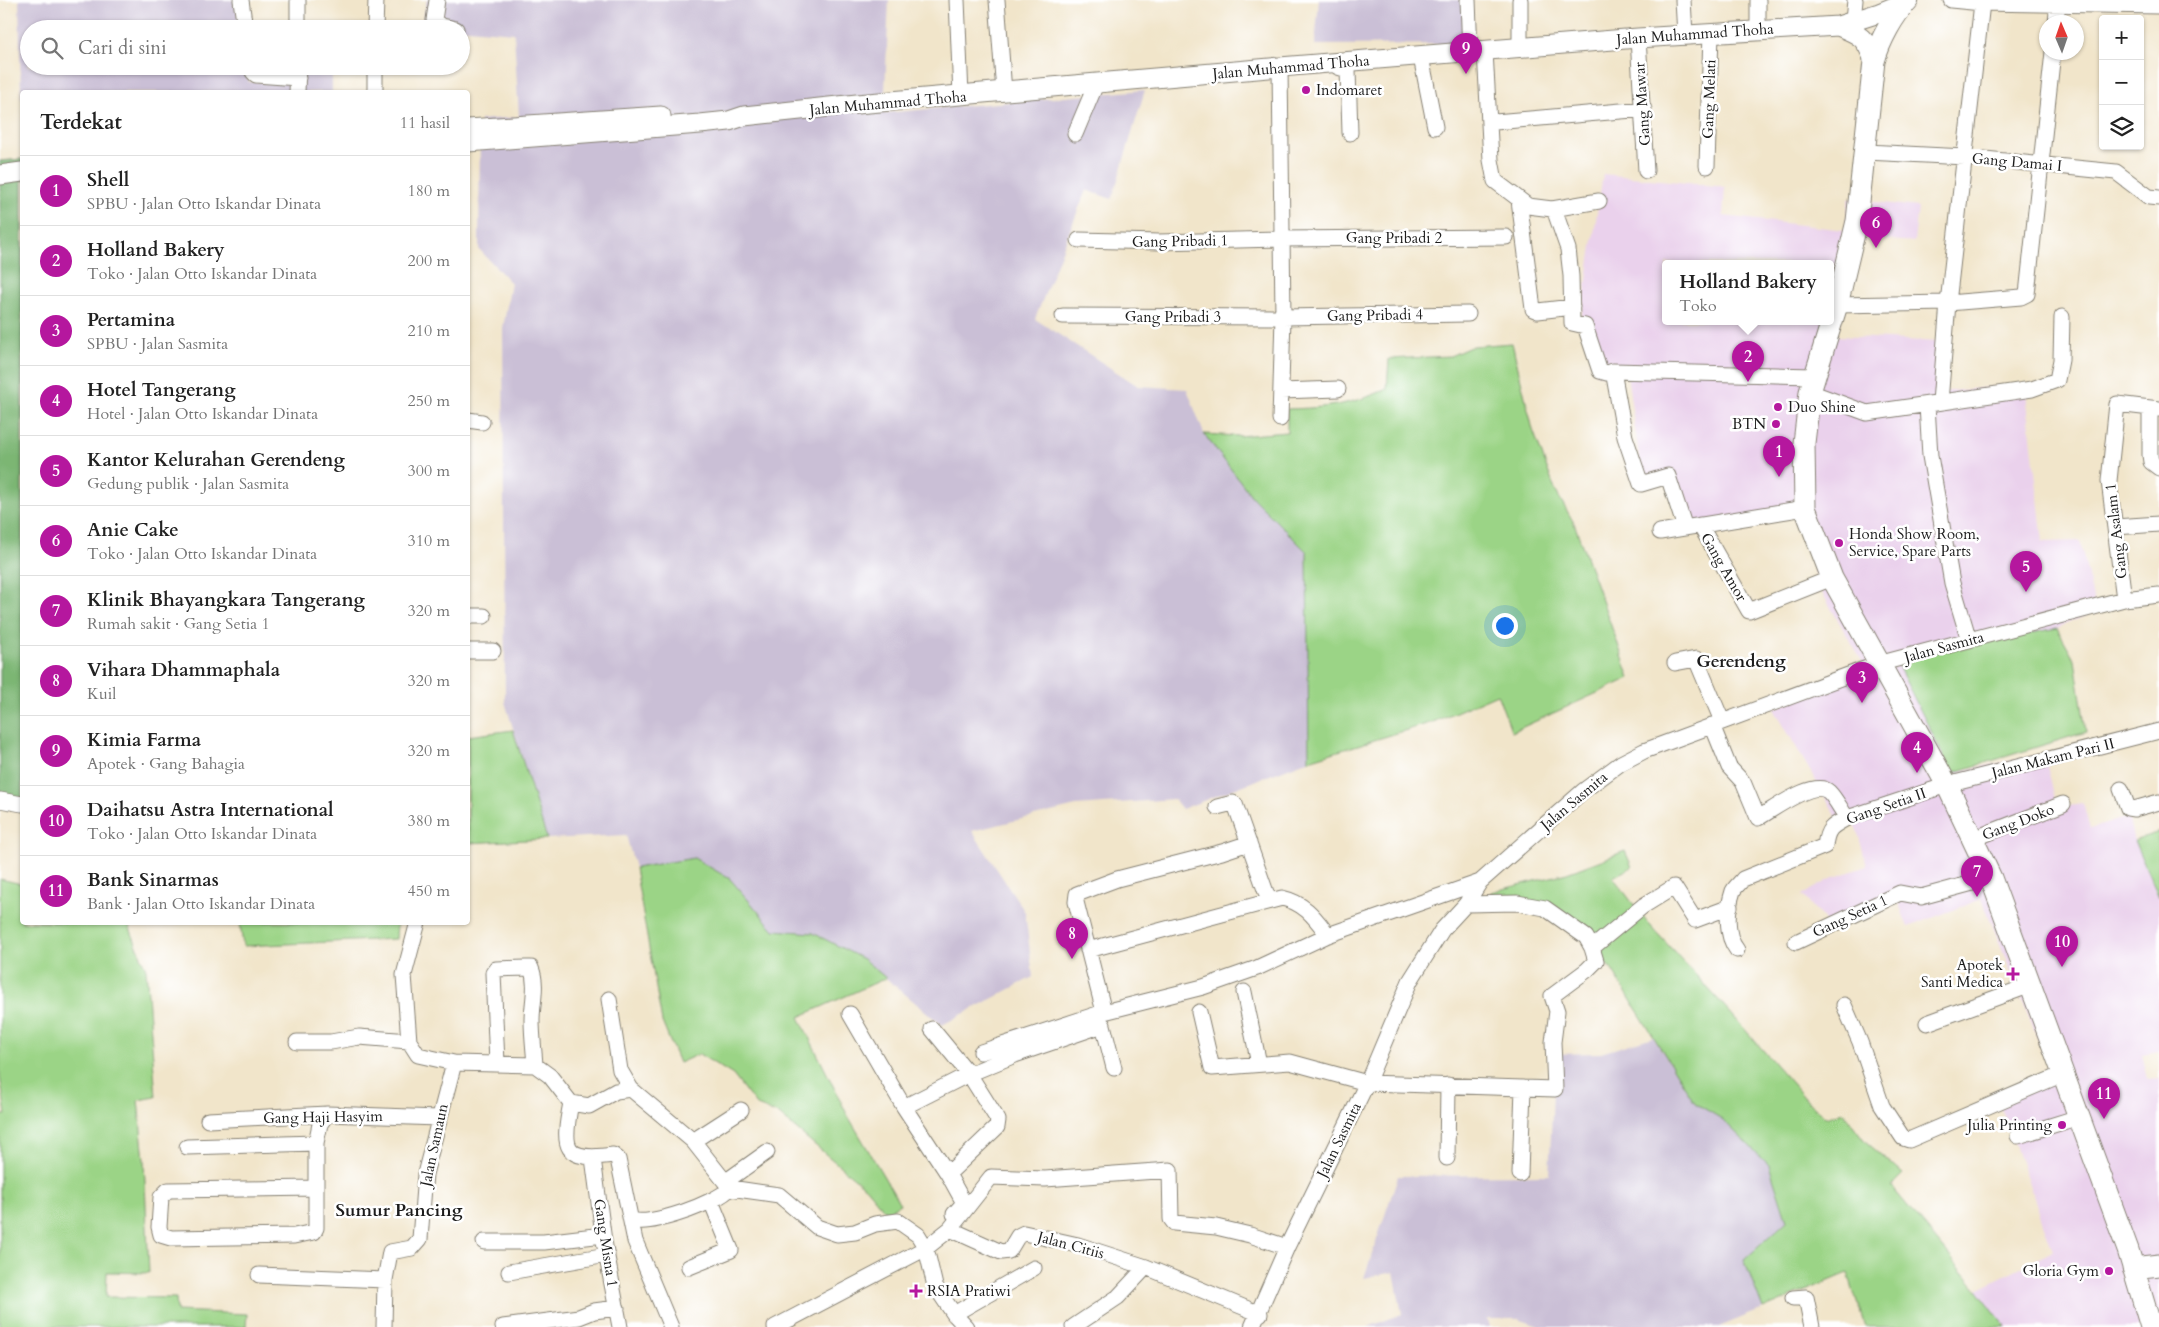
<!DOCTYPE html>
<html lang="id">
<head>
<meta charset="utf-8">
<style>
  body { margin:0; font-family:Cardo,serif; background:#f2f2f2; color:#222 }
  .controls { position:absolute; right:15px; top:15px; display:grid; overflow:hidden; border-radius:5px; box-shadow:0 1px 4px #0004 }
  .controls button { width:45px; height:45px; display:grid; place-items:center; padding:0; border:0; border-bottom:1px solid #e0e0e0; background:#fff; color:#222; font:25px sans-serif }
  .compass { position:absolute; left:2039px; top:15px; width:45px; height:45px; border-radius:50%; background:#fff; box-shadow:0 1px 4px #0004; rotate:358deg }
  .you { position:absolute; left:1504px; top:625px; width:18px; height:18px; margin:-12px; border:4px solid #fff; border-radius:50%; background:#1a73e8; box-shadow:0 0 0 8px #1a73e833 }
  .badge { display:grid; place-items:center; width:32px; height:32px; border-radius:50%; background:#b5179e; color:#fff; font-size:16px; font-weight:700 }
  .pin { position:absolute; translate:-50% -41px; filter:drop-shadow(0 1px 2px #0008) }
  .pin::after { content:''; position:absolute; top:26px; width:18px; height:15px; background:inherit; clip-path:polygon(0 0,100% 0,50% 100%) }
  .popup { position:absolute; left:1662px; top:260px; width:172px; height:65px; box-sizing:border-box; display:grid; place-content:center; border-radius:5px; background:#fff; filter:drop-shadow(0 1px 4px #0005); font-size:16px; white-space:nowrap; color:#767676 }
  .popup b { font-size:19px; color:#222 }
  .popup::after { content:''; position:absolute; left:50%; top:100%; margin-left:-10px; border:10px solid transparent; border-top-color:#fff }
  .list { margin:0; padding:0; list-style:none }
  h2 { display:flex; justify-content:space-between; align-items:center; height:65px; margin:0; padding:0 20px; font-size:21px }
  h2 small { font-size:16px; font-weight:400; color:#767676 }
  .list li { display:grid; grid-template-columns:32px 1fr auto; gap:15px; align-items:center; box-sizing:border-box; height:70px; padding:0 20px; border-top:1px solid #e0e0e0 }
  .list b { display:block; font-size:19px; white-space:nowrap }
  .list p { margin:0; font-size:16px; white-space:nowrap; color:#767676 }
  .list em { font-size:16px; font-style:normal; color:#767676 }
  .icon { flex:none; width:28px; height:28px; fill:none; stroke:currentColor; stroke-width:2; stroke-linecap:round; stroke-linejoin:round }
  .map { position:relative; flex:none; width:2159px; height:1327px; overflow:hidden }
  .search { position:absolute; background:#fff; box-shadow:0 1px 4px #0004; left:20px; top:20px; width:450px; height:55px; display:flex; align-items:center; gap:12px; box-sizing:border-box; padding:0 18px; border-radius:28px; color:#767676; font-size:19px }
  .panel { position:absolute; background:#fff; box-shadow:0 1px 4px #0004; left:20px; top:90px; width:450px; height:835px; border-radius:5px }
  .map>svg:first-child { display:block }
  .built { fill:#ead1ec; fill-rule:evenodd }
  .industrial { fill:#cabfd6 }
  .green { fill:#9bd486; stroke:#5c7851 }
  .forest { fill:#7cb673; stroke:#4c6948 }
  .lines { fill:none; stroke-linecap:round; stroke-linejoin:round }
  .minor-casing { stroke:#868073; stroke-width:17 }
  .major-casing { stroke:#868073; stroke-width:21 }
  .highway-casing { stroke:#868073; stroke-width:23 }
  .minor { stroke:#fff; stroke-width:15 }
  .major { stroke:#fff; stroke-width:19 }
  .highway { stroke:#fff; stroke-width:21 }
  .poi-dot { fill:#b5179e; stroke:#fff; stroke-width:2 }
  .labels { text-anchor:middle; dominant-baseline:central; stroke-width:5; stroke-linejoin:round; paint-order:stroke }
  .street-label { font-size:15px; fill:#1c1c1c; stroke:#fff }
  .poi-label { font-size:15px; fill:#1c1c1c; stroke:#fff; text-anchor:start }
  .quarter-label { font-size:18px; font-weight:bold; fill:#1c1c1c; stroke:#fff }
</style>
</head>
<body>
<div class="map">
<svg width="2159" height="1327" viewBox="0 0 2159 1327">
  <rect width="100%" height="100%" fill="#fff"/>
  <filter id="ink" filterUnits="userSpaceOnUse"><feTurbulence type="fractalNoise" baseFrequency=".02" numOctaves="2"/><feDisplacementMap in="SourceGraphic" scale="10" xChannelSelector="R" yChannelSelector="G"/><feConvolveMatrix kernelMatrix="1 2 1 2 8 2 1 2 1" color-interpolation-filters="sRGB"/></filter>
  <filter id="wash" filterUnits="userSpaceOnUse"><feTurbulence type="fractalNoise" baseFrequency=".0096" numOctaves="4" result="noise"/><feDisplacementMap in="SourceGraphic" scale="20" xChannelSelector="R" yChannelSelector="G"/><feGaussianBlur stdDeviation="1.12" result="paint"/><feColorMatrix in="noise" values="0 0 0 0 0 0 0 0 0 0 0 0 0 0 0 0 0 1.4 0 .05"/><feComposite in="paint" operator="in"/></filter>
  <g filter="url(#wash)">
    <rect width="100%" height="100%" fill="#f1e5ca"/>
    <path class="built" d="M 1603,174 L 1725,187 L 1723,216 L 1845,230 L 1849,199 L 1918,207 L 1914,242 L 1862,238 L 1837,336 L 1939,342 L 1940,392 L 2025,384 L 2043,542 L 2080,541 L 2096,611 L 2057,628 L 1895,660 L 1952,773 L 2044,754 L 2057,807 L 2083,803 L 2090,829 L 2128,817 L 2134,841 L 2159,897 L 2159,1051 L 2142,1054 L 2148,1079 L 2159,1078 L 2159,1327 L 2006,1327 L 1977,1289 L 2053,1251 L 1999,1100 L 2054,1079 L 1982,899 L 1908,927 L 1895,894 L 1830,926 L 1802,895 L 1835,877 L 1867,866 L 1854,819 L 1842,826 L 1774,709 L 1866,668 L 1821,591 L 1795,509 L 1686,527 L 1672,474 L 1643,482 L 1627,375 L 1596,374 L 1580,325 ZM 1666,263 L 1830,263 L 1830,321 L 1666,321 Z"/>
    <path class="industrial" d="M 19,0 L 236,0 L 240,29 L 29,29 L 29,66 L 246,66 L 249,82 L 291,81 L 292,66 L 332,66 L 332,92 L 22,92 L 22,99 L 21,99 Z
      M 427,0 L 889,0 L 884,113 L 1145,90 L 1112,199 L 1086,190 L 1035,319 L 1138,386 L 1187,389 L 1204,434 L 1253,498 L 1307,552 L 1309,760 L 1182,809 L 1174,799 L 1076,806 L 972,831 L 1025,912 L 1033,977 L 942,1025 L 863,959 L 813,933 L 774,931 L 730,879 L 694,858 L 635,868 L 626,835 L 547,839 L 505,702 L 503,328 L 511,283 L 479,249 L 480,120 L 519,117 L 514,33 L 422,25 Z
      M 1319,0 L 1465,0 L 1469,44 L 1315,45 Z
      M 1653,1037 L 1695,1103 L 1722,1119 L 1769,1165 L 1787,1221 L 1744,1260 L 1763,1309 L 1719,1327 L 1542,1327 L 1518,1319 L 1487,1319 L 1489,1327 L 1368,1327 L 1402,1314 L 1394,1272 L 1364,1278 L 1398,1176 L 1549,1175 L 1555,1054 L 1601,1053 Z"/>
    <path class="green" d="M 1512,343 L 1533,430 L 1555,490 L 1574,523 L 1630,678 L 1512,732 L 1497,694 L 1433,722 L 1309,760 L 1307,552 L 1253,498 L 1204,434 L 1238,436 L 1287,432 L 1287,409 C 1326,408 1351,405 1387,389 L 1389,359 L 1450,356 L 1473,346 Z
      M 2057,628 L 2075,660 L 2086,732 L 1952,773 L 1895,660 Z
      M 513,730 L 547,839 L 468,843 L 468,736 Z
      M 2159,832 L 2159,897 L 2134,841 Z
      M 1625,851 L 1632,867 L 1613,877 L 1646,921 L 1727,1009 L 1810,1104 L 1826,1117 L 1843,1112 L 1865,1141 L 1903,1174 L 1891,1186 L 1977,1289 L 2006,1327 L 1865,1327 L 1848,1273 L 1763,1309 L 1744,1260 L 1787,1221 L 1769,1165 L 1722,1119 L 1695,1103 L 1612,970 L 1577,932 L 1546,911 L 1489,905 L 1491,892 L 1567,873 Z
      M 694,858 L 730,879 L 774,930 L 813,933 L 863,959 L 886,978 L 799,1017 L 848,1116 L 900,1204 L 886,1212 L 866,1188 L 778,1114 L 757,1106 L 733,1075 L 699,1054 L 679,1063 L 662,1022 L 635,868 Z
      M 0,879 L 22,884 L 22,922 L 128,923 L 146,969 L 156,1097 L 138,1100 L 144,1160 L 149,1273 L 107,1272 L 106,1297 L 176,1298 L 177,1311 L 247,1314 L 246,1327 L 0,1327 L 0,1115 L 6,1115 L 0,1076 Z
      M 240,923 L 240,922 L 397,923 L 396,939 L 243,946 Z"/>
    <path class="forest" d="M 22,159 L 22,802 L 0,797 L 0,161 Z"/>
  </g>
  <g filter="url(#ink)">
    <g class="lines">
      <g class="minor-casing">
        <path id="minor" d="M 241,0 L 245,29
          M 437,0 L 434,20 L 442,26 L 456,29
          M 957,0 L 961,96
          M 997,0 L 1004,92
          M 1468,0 L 1470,52
          M 1520,0 L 1520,48
          M 1683,0 L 1685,35
          M 1758,0 L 1758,29
          M 1951,0 L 1982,3 L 2159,6
          M 1853,21 L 1855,0
          M 2056,22 L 2058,0
          M 298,29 L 298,0
          M 375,29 L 376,0
          M 1638,38 L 1646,171
          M 1485,51 L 1491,160 L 1495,181 L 1528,206 L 1552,209 L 1599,201
          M 1421,57 L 1435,127
          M 1337,63 L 1338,67 L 1348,70 L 1350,133
          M 251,66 L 253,72 L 256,75 L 298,78
          M 1280,67 L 1283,317 L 1280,419
          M 297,92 L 298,66
          M 375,92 L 375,66
          M 1490,119 L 1495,122 L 1644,109
          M 1075,134 L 1096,84
          M 1866,152 L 1965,157 L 2116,172 L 2149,197 L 2159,198
          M 1707,166 L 1711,33
          M 1519,200 L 1533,309 L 1538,311 L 1572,307
          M 1552,209 L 1555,212 L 1568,249 L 1571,276 L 1572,323 L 1585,326 L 1600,371 L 1607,373 L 1613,371 L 1814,376
          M 1079,240 L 1159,242 L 1282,239 L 1506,237
          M 1837,305 L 1948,303 L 2021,297 L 2027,294 L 2053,52
          M 1063,316 L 1283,317 L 1468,314
          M 1613,371 L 1625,437 L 1641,484 L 1668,476 L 1685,528
          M 1281,391 L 1338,389
          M 1810,392 L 1867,413 L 2032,389 L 2057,380 L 2061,360 L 2062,317
          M 1940,402 L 1948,303 L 1982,3
          M 1927,405 L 1930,456 L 1952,583 L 1969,640
          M 2150,408 L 2150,455 L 2151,462 L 2159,468
          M 468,420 L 482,422
          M 1700,525 L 1749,611 L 1832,578
          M 2115,527 L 2159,524
          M 1660,532 L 1805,508
          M 2124,599 L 2109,481 L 2117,404 L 2159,409
          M 468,616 L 484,616
          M 468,651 L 493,651
          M 1675,663 L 1696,659 L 1722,721
          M 1712,725 L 1729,767 L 1743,782 L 1758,818 C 1773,810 1814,778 1829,792 C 1836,799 1841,810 1847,818
          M 2121,789 L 2128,808 L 2134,809 L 2159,802
          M 0,800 L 22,804
          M 1217,807 L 1233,803 L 1235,804 L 1269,901
          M 1973,839 L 2063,804
          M 1466,904 L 1517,903 L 1545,908 L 1586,937 L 1592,948 L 1596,961 L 1587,970 L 1552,996 L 1557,1011 L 1553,1042 L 1555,1089 L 1523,1088
          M 418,922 L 404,975 L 409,1041 L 418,1055 L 454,1063 L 535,1065 L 550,1076 L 571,1103 L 589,1106 L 616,1091 L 631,1089 L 693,1141 L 730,1188 L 779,1195 L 817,1227 L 837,1234 L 855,1232 L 875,1224 L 898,1221 L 918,1235 L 926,1248 L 935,1286 L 954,1314 L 966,1327
          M 1796,942 L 1900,893 L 1921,897 L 1991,878
          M 1592,948 L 1643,906 L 1674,887 L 1695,920 L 1730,907
          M 1088,950 L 1282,898 C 1305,903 1315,918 1328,935
          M 1737,950 C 1725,935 1727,909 1733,891 C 1735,887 1740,883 1743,879 L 1825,846 C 1827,828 1832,826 1847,818 L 1947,785 L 2159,731
          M 1244,992 L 1259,1064
          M 609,999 L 620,1070 L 631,1089
          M 1844,1005 L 1860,1042 L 1882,1106 L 1903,1138 L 1909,1140 L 2063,1074
          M 1104,1012 L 1076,902 L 1077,894 L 1117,879 L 1222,852 L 1249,843
          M 1199,1012 L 1212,1068 L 1290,1062 L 1367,1083 L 1523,1088 L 1520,1174
          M 850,1014 L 904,1107 L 969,1074 L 998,1120 L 997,1127 L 948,1174
          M 1927,1023 L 2031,985
          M 932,1029 L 969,1074 L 1015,1055 L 1103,1025 L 1114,1068
          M 297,1042 L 331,1042 L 359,1037 L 409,1041
          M 981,1052 L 1104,1012 L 1203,987 L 1257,968 L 1328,935 L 1480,882
          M 497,1063 L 493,973 L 496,969 L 526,968 L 531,968 C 538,985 532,1003 532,1020 C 532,1035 534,1050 535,1065
          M 571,1103 C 562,1148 563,1162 613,1155 L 618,1159 L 635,1241 L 671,1327
          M 904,1107 L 948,1174 L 964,1203 L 954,1214
          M 208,1120 L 327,1114 L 438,1118
          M 2018,1136 L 2079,1117
          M 693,1141 L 741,1110
          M 187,1147 L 316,1143
          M 593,1158 L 604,1241 L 620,1327
          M 1447,1158 L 1448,1085
          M 725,1182 L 767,1152
          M 316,1188 L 168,1190 L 161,1197 L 159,1227 L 161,1235 L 171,1238 L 294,1236 L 314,1232 L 316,1228 L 316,1143 L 320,1124 L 327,1114
          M 631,1219 C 646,1229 719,1202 730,1188
          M 950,1229 L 1001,1252 L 1009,1251 L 1018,1236 L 1024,1233 L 1078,1245 L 1146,1267 L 1260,1314
          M 484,1242 L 544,1242 L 603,1235
          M 689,1267 L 731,1250 L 711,1201
          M 509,1272 L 607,1255
          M 259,1275 L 385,1280
          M 1793,1298 L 1806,1297 L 1812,1327
          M 954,1314 L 1034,1268
          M 384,1327 L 385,1280 L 390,1252 L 412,1248 L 420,1239 L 425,1174 L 454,1063
          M 503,1327 L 579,1317 L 594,1311 L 617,1308
          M 775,1327 L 926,1248 L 950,1229 L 991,1177 L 1045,1179 L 1170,1170 L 1171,1219 L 1174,1223 L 1216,1227 L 1250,1235 L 1287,1247
          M 1073,1327 L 1118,1297 L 1146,1267
          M 1252,1327 L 1287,1247 L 1367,1083 L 1410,981 L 1442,930 L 1466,904 L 1480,882 L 1583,791 L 1621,763 L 1644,751 L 1878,664 L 2124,599 L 2159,595"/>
      </g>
      <g class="major-casing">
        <path id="major" d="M 1838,26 C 1860,35 1866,37 1874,61
          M 468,129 L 661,116
          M 468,142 L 700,124 L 729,121 L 744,116 L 857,104 L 1280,67 L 1638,38 L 1838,26 L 1879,13 L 1906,2
          M 0,175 L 22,172"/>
      </g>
      <g class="highway-casing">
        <path id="highway" d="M 1908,0 C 1893,16 1880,40 1874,61 L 1857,221 L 1837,305 L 1810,392 L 1804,443 L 1805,508 L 1832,578 L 1947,785 L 1991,878 L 2128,1250 L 2151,1327
          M 2133,1268 L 2159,1265"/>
      </g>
      <use href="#minor" class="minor"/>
      <use href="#major" class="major"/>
      <use href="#highway" class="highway"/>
    </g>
  </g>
  <g class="poi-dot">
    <circle cx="1306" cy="90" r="5"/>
    <circle cx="1778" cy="407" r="5"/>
    <circle cx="1776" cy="424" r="5"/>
    <circle cx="1839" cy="543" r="5"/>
    <path d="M2010.5 966.5h5v5h5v5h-5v5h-5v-5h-5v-5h5z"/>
    <circle cx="2062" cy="1125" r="5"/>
    <circle cx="2109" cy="1271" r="5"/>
    <path d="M913.5 1283.5h5v5h5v5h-5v5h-5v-5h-5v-5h5z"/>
  </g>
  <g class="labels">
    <g class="street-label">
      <text transform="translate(1695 34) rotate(-4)">Jalan Muhammad Thoha</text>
      <text transform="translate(1291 67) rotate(-5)">Jalan Muhammad Thoha</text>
      <text transform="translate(1709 99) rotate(-88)">Gang Melati</text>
      <text transform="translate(888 103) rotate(-5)">Jalan Muhammad Thoha</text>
      <text transform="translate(1642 104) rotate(-94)">Gang Mawar</text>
      <text transform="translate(2017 162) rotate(5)">Gang Damai I</text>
      <text x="1394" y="238">Gang Pribadi 2</text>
      <text transform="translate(1180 241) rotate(-1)">Gang Pribadi 1</text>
      <text transform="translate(1375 315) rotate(-1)">Gang Pribadi 4</text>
      <text x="1173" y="317">Gang Pribadi 3</text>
      <text transform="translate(2116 531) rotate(-97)">Gang Asalam 1</text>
      <text transform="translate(1724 567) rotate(60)">Gang Amor</text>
      <text transform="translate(1944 647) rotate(-15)">Jalan Sasmita</text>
      <text transform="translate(2053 758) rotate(-14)">Jalan Makam Pari II</text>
      <text transform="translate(1574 801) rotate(-40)">Jalan Sasmita</text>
      <text transform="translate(1886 806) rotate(-19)">Gang Setia II</text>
      <text transform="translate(2018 822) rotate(-21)">Gang Doko</text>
      <text transform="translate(1850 916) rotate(-25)">Gang Setia 1</text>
      <text transform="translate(323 1117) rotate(-1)">Gang Haji Hasyim</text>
      <text transform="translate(1339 1140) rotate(-64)">Jalan Sasmita</text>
      <text transform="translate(434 1145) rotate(-78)">Jalan Samaun</text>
      <text transform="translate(606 1243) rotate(81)">Gang Misna 1</text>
      <text transform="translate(1071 1245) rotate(15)">Jalan Citiis</text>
    </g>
    <g class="poi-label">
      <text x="1316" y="90">Indomaret</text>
      <text x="1788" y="407">Duo Shine</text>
      <text x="1766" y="424" text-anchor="end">BTN</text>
      <text x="1849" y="534">Honda Show Room,<tspan x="1849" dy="17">Service, Spare Parts</tspan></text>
      <text x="2003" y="965" text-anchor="end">Apotek<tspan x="2003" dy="17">Santi Medica</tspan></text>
      <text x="2052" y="1125" text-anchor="end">Julia Printing</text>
      <text x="2099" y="1271" text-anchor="end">Gloria Gym</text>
      <text x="927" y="1291">RSIA Pratiwi</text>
    </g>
    <g class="quarter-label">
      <text x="1741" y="661">Gerendeng</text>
      <text x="399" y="1210">Sumur Pancing</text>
    </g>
  </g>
</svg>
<div class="controls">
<button>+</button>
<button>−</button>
<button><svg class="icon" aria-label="layers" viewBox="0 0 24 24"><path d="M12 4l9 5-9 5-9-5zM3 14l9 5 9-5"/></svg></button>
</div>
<svg class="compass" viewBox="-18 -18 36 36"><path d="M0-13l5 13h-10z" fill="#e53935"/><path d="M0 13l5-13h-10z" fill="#767676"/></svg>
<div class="you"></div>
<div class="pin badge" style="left:1779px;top:477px">1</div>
<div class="pin badge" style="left:1748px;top:382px">2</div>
<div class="popup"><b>Holland Bakery</b>Toko</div>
<div class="pin badge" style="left:1862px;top:703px">3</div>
<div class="pin badge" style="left:1917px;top:773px">4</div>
<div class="pin badge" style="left:2026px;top:592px">5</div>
<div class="pin badge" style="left:1876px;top:248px">6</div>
<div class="pin badge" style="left:1977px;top:897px">7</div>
<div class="pin badge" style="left:1072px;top:959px">8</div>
<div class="pin badge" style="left:1466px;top:74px">9</div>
<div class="pin badge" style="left:2062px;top:967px">10</div>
<div class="pin badge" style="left:2104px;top:1119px">11</div>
<div class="search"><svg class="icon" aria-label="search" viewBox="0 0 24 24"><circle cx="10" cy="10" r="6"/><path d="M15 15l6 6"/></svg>Cari di sini</div>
<section class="panel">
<h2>Terdekat<small>11 hasil</small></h2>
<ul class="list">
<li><span class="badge">1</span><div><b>Shell</b><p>SPBU · Jalan Otto Iskandar Dinata</p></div><em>180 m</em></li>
<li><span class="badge">2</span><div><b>Holland Bakery</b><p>Toko · Jalan Otto Iskandar Dinata</p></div><em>200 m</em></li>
<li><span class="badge">3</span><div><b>Pertamina</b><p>SPBU · Jalan Sasmita</p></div><em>210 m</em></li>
<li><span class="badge">4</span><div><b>Hotel Tangerang</b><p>Hotel · Jalan Otto Iskandar Dinata</p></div><em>250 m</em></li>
<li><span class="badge">5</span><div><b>Kantor Kelurahan Gerendeng</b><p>Gedung publik · Jalan Sasmita</p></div><em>300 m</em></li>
<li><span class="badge">6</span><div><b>Anie Cake</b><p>Toko · Jalan Otto Iskandar Dinata</p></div><em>310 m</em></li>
<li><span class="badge">7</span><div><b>Klinik Bhayangkara Tangerang</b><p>Rumah sakit · Gang Setia 1</p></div><em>320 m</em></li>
<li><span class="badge">8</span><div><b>Vihara Dhammaphala</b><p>Kuil</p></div><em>320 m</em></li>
<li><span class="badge">9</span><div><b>Kimia Farma</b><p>Apotek · Gang Bahagia</p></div><em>320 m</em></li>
<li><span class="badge">10</span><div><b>Daihatsu Astra International</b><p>Toko · Jalan Otto Iskandar Dinata</p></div><em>380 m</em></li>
<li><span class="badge">11</span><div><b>Bank Sinarmas</b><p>Bank · Jalan Otto Iskandar Dinata</p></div><em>450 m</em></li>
</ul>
</section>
</div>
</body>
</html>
